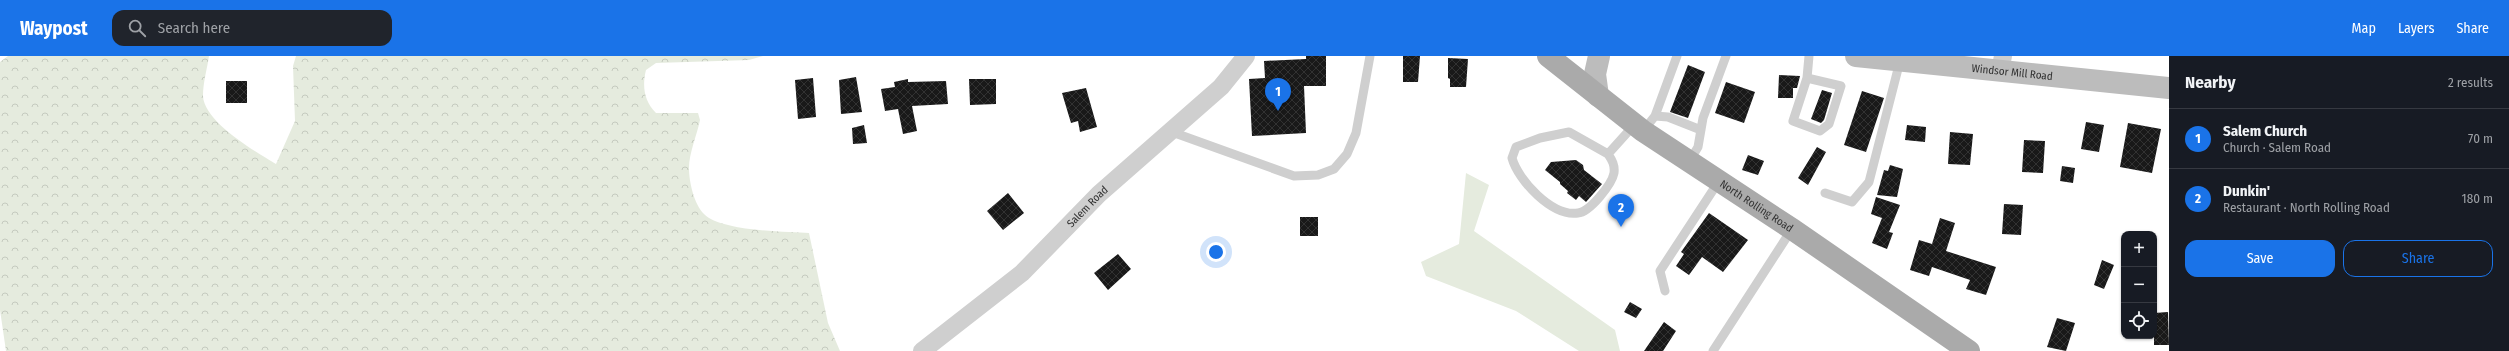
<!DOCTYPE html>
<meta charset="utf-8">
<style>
:root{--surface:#171b24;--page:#20242c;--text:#f1f3f6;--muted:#9ea1a6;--line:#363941;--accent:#1a73e8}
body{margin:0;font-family:"Fira Sans Condensed",sans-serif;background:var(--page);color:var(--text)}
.controls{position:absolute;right:12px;bottom:12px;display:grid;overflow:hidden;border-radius:8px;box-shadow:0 1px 3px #0004}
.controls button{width:36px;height:36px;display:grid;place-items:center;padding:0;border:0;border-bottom:1px solid var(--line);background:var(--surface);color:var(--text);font:20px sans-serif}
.you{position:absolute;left:1216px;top:196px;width:14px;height:14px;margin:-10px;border:3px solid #fff;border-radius:50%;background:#1a73e8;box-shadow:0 0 0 6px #1a73e833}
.badge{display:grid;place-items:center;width:26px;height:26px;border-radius:50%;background:var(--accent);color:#fff;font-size:13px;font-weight:700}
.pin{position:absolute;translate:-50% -33px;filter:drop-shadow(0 1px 2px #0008)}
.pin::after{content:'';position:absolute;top:21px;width:14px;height:12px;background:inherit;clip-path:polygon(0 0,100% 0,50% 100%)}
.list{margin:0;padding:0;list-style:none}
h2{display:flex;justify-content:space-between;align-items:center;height:52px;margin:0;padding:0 16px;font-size:17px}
h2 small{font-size:13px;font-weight:400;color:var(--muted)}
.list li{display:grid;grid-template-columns:26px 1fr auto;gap:12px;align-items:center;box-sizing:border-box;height:60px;padding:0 16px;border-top:1px solid var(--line)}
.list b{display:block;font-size:15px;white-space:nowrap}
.list p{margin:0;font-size:13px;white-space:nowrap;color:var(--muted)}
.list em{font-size:13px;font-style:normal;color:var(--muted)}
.actions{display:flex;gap:8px;padding:12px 16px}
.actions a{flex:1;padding:9px 0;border:1px solid var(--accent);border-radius:12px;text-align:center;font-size:14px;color:var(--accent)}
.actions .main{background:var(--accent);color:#fff}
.icon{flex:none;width:22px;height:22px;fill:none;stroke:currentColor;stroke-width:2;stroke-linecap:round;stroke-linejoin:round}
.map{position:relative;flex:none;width:2169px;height:295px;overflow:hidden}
header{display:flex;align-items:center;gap:24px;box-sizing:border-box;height:56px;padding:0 20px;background:var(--accent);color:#fff}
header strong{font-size:19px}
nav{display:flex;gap:22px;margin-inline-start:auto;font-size:14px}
.search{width:280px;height:36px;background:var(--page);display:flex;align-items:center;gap:10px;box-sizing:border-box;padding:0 14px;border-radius:12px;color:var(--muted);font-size:15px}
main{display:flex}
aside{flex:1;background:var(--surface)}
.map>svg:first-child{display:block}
.grass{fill:#e5ebde}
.forest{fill:url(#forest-crowns)}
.building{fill:url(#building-cross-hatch)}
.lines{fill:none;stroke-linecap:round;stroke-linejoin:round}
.lane{stroke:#cfcfcf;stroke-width:9}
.street{stroke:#cfcfcf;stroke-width:18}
.secondary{stroke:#bcbcbc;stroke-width:22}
.primary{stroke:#aaa;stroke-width:22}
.labels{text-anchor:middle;stroke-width:4;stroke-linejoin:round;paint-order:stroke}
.street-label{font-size:11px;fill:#323232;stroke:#fff}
</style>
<header>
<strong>Waypost</strong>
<div class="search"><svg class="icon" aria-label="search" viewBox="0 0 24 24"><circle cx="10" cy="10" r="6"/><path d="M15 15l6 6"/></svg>Search here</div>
<nav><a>Map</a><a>Layers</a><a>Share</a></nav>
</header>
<main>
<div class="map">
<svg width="2169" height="295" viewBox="0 0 2169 295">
<defs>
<pattern id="forest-crowns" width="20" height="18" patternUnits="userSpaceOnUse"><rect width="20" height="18" fill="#e5ebde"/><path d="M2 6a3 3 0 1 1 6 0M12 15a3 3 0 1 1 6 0" fill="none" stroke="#c5cabf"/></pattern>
<pattern id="building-cross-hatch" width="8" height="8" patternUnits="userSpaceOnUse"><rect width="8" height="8" fill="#191919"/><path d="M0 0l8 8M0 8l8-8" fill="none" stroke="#323232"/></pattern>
</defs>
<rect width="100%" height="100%" fill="#fff"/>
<path class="grass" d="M1466,117L1489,129L1474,175L1615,274L1620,295H1579L1516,255L1426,220L1421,206L1459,188Z"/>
<path class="forest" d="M8,0H209C207,13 203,27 203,40C204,66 256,96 276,108L295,65L293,10L296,0H763L749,4L656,7L646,14C642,30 644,45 656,57H698L700,64C697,79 689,97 689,112C689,126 694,148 704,158C720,175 786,176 809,177L828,267L840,295H6L0,254V6Z"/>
<path class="building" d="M1306,0H1326V30H1304L1306,77L1252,80L1249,23L1265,22L1264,5L1306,3Z
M1403,0H1420L1418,26H1403Z
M1448,2L1468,3L1466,31H1450V23L1448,22Z
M1688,9L1705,16L1688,62L1670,56Z
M1779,19L1800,20L1797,32H1793V42H1778Z
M856,21L862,56L841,58L839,24Z
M813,22L816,61L798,63L795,24Z
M908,23V26L946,25L948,48L912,50L917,75L903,78L898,53L885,55L881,33L895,31L894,26Z
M969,23H996V48L970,49Z
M226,25H247V47H226Z
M1726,26L1755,36L1744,67L1715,57Z
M1086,32L1097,71L1080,76L1078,65L1071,67L1062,37Z
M1822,34L1832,37L1824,64L1821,67L1811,63Z
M1862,35L1884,42L1866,96L1844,89Z
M2086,66L2104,69L2099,96L2081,93Z
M2128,67L2161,73L2152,117L2120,111Z
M864,69L867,87L853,88L852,72Z
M1907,69L1926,71L1925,86L1905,84Z
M1950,76L1973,78L1970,109L1948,108Z
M2024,84L2045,85L2043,117L2022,116Z
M1817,91L1826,96L1808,129L1798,122Z
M1748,99L1764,105L1758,119L1742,114Z
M1576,104L1583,109L1584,114L1602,128L1586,146L1579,140L1576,144L1567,137L1568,135L1560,128V126L1545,114L1551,106Z
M1890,109L1903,113L1897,141L1877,139L1884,114L1888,115Z
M2062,110L2075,112L2073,127L2060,125Z
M1008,137L1024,157L1003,174L987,155Z
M1876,141L1900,149L1889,176L1893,177L1887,193L1872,187L1882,162L1871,158Z
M2004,148L2023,149L2021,179L2002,178Z
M1709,157L1748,184L1723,216L1702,201L1689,219L1676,210L1684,198L1681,196Z
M1300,161H1318V180H1300Z
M1940,162L1955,167L1946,195L1996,211L1986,239L1966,233L1970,224L1932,211L1929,220L1910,214L1919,184L1932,188Z
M1118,198L1131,213L1108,234L1094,217Z
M2102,204L2114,209L2104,233L2094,229Z
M1630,246L1642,253L1636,262L1624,256Z
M2168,256L2169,289H2154V257Z
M2057,262L2075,267L2066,295L2047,291Z
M1664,266L1676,275L1663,295H1644Z"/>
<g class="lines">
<path class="lane" d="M1807,22L1841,30L1829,68L1820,75L1793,65L1807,22L1809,0
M1655,60L1668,61L1701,74
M1643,75L1655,60L1677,0
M1172,76L1294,120L1318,119L1334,113L1347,98L1356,77L1370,0
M1608,98C1612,104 1615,109 1614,117C1612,128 1590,156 1578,157C1552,161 1518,124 1512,102L1516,91L1540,82L1569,76L1608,98L1635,68
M1689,106L1698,91L1703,62L1726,0
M1825,137L1852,146L1869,126L1900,5
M1665,235L1660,215L1719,125
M1713,295L1792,173"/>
<g class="street">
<path d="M2000,15L2003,0"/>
<path id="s1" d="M922,295L1022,217L1099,138L1221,31L1246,0"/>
</g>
<g class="secondary">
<path id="s2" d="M1856,0L2169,32"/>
<path d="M1598,40L1595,18L1599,0"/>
</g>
<path class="primary" id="s3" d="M1548,0L1643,75L1792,173L1969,295"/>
</g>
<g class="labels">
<g class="street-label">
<text dy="4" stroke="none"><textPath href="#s2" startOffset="157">Windsor Mill Road</textPath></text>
<text dy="4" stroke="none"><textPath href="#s3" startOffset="257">North Rolling Road</textPath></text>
<text dy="4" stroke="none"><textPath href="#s1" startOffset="220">Salem Road</textPath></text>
</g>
</g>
</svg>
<div class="controls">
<button>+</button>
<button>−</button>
<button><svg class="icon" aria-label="locate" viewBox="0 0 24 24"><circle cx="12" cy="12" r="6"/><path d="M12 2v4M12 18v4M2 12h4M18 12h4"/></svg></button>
</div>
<div class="you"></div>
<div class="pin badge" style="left:1278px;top:55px">1</div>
<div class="pin badge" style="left:1621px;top:171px">2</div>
</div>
<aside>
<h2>Nearby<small>2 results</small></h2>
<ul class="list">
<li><span class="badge">1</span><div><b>Salem Church</b><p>Church · Salem Road</p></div><em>70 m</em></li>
<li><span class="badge">2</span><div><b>Dunkin'</b><p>Restaurant · North Rolling Road</p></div><em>180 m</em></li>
</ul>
<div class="actions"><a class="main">Save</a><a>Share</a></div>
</aside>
</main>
